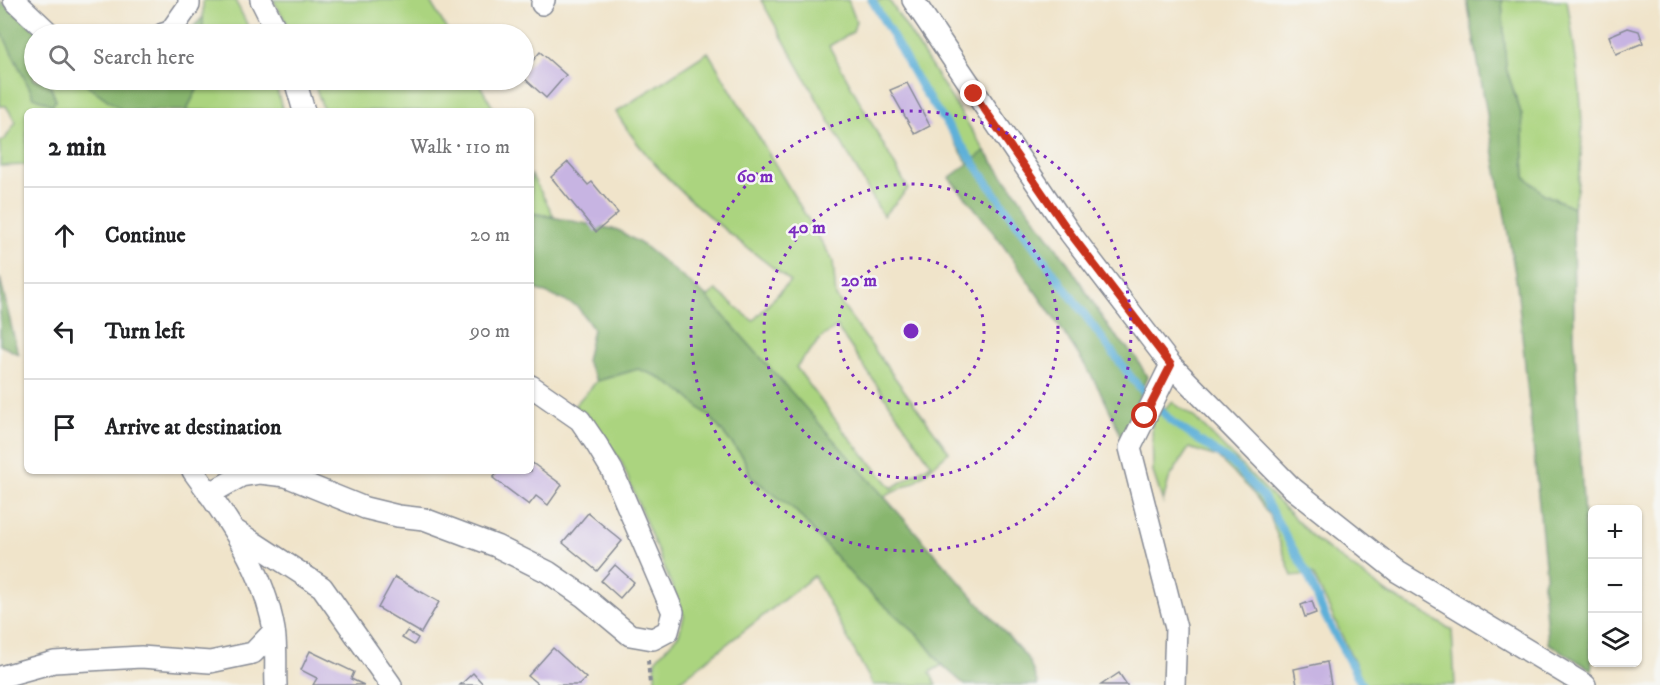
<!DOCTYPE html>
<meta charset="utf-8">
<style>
:root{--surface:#fff;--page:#f2f2f2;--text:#202124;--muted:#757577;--line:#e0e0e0}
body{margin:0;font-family:"IM FELL DW Pica",serif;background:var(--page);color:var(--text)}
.controls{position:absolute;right:18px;bottom:18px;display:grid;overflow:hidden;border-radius:9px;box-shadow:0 2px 4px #0004}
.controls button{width:54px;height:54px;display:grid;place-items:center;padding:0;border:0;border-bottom:2px solid var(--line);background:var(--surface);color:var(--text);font:30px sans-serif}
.stop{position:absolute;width:18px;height:18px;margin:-14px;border:4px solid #c8321e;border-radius:50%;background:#fff}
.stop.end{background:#c8321e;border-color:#fff;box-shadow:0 2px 6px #0008}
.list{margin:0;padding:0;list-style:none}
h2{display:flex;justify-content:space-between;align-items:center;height:78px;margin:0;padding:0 24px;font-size:26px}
h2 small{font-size:20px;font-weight:400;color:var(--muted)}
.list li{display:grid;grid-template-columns:39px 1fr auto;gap:18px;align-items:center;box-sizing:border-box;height:96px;padding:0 24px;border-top:2px solid var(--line)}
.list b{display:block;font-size:22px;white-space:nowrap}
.list em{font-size:20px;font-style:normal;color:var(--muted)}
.icon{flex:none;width:33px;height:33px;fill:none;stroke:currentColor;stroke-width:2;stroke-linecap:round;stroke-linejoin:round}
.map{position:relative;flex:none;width:1660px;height:685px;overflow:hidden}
.search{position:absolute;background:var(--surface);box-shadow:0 2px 4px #0004;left:24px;top:24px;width:510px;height:66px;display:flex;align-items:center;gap:15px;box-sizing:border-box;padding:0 21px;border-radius:33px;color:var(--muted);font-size:22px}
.panel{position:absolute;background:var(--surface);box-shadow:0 2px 4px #0004;left:24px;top:108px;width:510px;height:366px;border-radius:9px}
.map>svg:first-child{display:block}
.green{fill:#abd47f;stroke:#63826e;stroke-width:1.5;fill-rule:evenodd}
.forest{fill:#88b66e;stroke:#527266;stroke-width:1.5}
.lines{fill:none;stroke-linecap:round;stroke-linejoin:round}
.stream{stroke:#5eb0d9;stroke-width:8}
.building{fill:#c7b4e2}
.minor-casing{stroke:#868a94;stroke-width:24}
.path{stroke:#868a94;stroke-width:4;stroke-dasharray:4.5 4.5;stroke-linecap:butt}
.minor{stroke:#fff;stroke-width:21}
.route{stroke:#c8321e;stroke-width:8}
.ring{fill:none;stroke:#7b2cbf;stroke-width:3;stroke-dasharray:3 6}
.centre{fill:#7b2cbf;stroke:#f6f6f2;stroke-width:3}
.ring-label{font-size:18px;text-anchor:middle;font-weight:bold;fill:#7b2cbf;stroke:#f6f6f2;stroke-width:5;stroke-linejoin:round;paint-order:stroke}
</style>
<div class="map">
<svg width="1660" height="685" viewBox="0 0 1660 685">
<rect width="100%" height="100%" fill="#f6f6f2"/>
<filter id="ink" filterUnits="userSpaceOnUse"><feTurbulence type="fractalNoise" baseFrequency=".0167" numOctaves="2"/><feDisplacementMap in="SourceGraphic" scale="12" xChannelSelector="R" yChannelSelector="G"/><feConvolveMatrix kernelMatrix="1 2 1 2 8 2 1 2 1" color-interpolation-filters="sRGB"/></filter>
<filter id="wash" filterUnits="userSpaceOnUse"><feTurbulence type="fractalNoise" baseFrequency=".008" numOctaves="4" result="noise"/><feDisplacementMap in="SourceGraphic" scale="24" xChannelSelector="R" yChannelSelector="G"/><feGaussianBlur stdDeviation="1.35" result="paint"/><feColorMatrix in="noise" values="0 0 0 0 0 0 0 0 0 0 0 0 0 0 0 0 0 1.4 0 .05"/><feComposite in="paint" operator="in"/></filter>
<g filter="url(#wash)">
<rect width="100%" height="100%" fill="#f0e4ca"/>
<path class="green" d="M203,0H235L252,34H203Z
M273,0H429L450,34H293Z
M761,0H848L856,21L853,32L829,46L908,189L883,216Z
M868,0H889L985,151L969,165Z
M1502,0H1567C1578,68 1591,139 1573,207L1544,194L1525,177L1522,116L1506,68Z
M0,29L34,97L56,100L48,80H80L123,111H27V165L0,166V142L5,139L16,122L6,106H0Z
M708,52L833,261L836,297L949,452L916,481L883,497L707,297L716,290L753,321L790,281C727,232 658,182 616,112ZM837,327L931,464L892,488L843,430L796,367L822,337Z
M202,80H274L283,111H186Z
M313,80H477L495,111H324Z
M531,174L554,216L531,213Z
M638,369L657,376L682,392L711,418L743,457L751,477L795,510L858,582L920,637L942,665L930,672L936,685H873L814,576L681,680L674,685H655V660L679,634L684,616L621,461L585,413L574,406L597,381Z
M1172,402L1195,418L1316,540L1386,592L1452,630L1455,685H1365L1313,574L1292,576L1270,516L1251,490L1217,457L1189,448L1169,479L1163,502L1153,472L1152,420Z"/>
<path class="forest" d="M1467,0H1502L1506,68L1522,116L1525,177L1544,194L1573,207L1574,334L1592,670L1548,643L1543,583L1546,574L1517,285Z
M0,1L41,34H34V80H48L56,101L52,105L34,97L0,29Z
M203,17V34H186Z
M80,80H202L186,111H123Z
M985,151L1068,263L1110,330L1136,357L1147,377L1133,412L1132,437L1125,449C1107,391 1069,340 1035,291C1008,252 981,213 949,178Z
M531,213L618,230L643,245L707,297L1029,660L1038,685H965L942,665L920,637L858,582L795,510L751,477L743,457L711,418L682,392L657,376L638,369L597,381L586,361L593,329L577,306L531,287Z
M0,278L16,346L19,354L0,345Z"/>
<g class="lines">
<path class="stream" d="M872,0L923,90L1007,210L1133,380L1172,422L1232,463L1263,496L1307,573L1325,616L1362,685"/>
</g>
<g id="blocks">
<path class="building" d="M1628,28L1639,31L1643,43L1616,54L1609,36Z
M540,52L566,75L546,98L524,78V71Z
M907,83L930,126L915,134L890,90Z
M568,162L588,185L592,182L618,213L596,232L551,177Z
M531,462L562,485L548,505L536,496L529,505L493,478L499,471H531Z
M588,513L622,541L597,571L563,543Z
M615,565L634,582L620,598L601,581Z
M395,577L439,602L421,633L378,608Z
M1312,601L1316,613L1305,617L1301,605Z
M407,631L418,638L414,645L402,638Z
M553,648L586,678L579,685H539L528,676Z
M310,651L354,672L351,679L364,685H313L317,678L301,670Z
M1327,662L1331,685H1297L1294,669Z
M473,673L484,685H460Z
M1119,673L1127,685H1101Z"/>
</g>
</g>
<g filter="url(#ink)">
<use href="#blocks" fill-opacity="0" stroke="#868a94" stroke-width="1.5"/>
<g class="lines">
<g class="minor-casing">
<path id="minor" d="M14,0L50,34
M261,0L278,34
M913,0L1070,233L1171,365L1291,487L1398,572L1585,685
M542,4L544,0
M163,34L170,32L189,5V0
M295,80L304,111
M1171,365L1130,448L1176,628L1174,685
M193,471C228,519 264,570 274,630C277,648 275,667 276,685
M209,494L241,476L260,473L286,476L365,508L398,516L424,519L496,546L548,572L583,596L630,635L653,639L668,631L673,612L612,470L597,445L580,420L531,386
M236,531L322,587L391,685
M0,677L54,662L141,657L210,662L253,653L274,631"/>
</g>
<path class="path" d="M648,660L650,685"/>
<use href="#minor" class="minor"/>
</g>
</g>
<g class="lines" filter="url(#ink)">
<path class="route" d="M974,94L1070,233L1171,365L1145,416"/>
</g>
<g class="ring">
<circle cx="911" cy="331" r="73"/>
<circle cx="911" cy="331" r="147"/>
<circle cx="911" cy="331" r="220"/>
</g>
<circle cx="911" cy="331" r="9" class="centre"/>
<g class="ring-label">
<text x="755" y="182">60 m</text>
<text x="807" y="233">40 m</text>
<text x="859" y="286">20 m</text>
</g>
</svg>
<div class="controls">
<button>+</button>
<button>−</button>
<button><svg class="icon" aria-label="layers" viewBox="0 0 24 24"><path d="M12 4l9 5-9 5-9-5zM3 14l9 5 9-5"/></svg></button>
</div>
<div class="stop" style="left:1145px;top:416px"></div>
<div class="stop end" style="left:974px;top:94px"></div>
<div class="search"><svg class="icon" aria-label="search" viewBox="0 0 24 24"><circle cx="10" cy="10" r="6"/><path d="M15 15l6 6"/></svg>Search here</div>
<section class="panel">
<h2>2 min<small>Walk · 110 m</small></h2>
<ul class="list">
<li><svg class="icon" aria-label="ahead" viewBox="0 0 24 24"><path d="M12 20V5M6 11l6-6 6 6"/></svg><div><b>Continue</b></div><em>20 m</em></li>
<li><svg class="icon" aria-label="left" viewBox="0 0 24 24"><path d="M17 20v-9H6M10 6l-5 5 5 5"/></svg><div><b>Turn left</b></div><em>90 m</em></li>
<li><svg class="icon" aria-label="arrive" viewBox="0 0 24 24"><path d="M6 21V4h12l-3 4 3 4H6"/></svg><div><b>Arrive at destination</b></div></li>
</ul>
</section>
</div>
